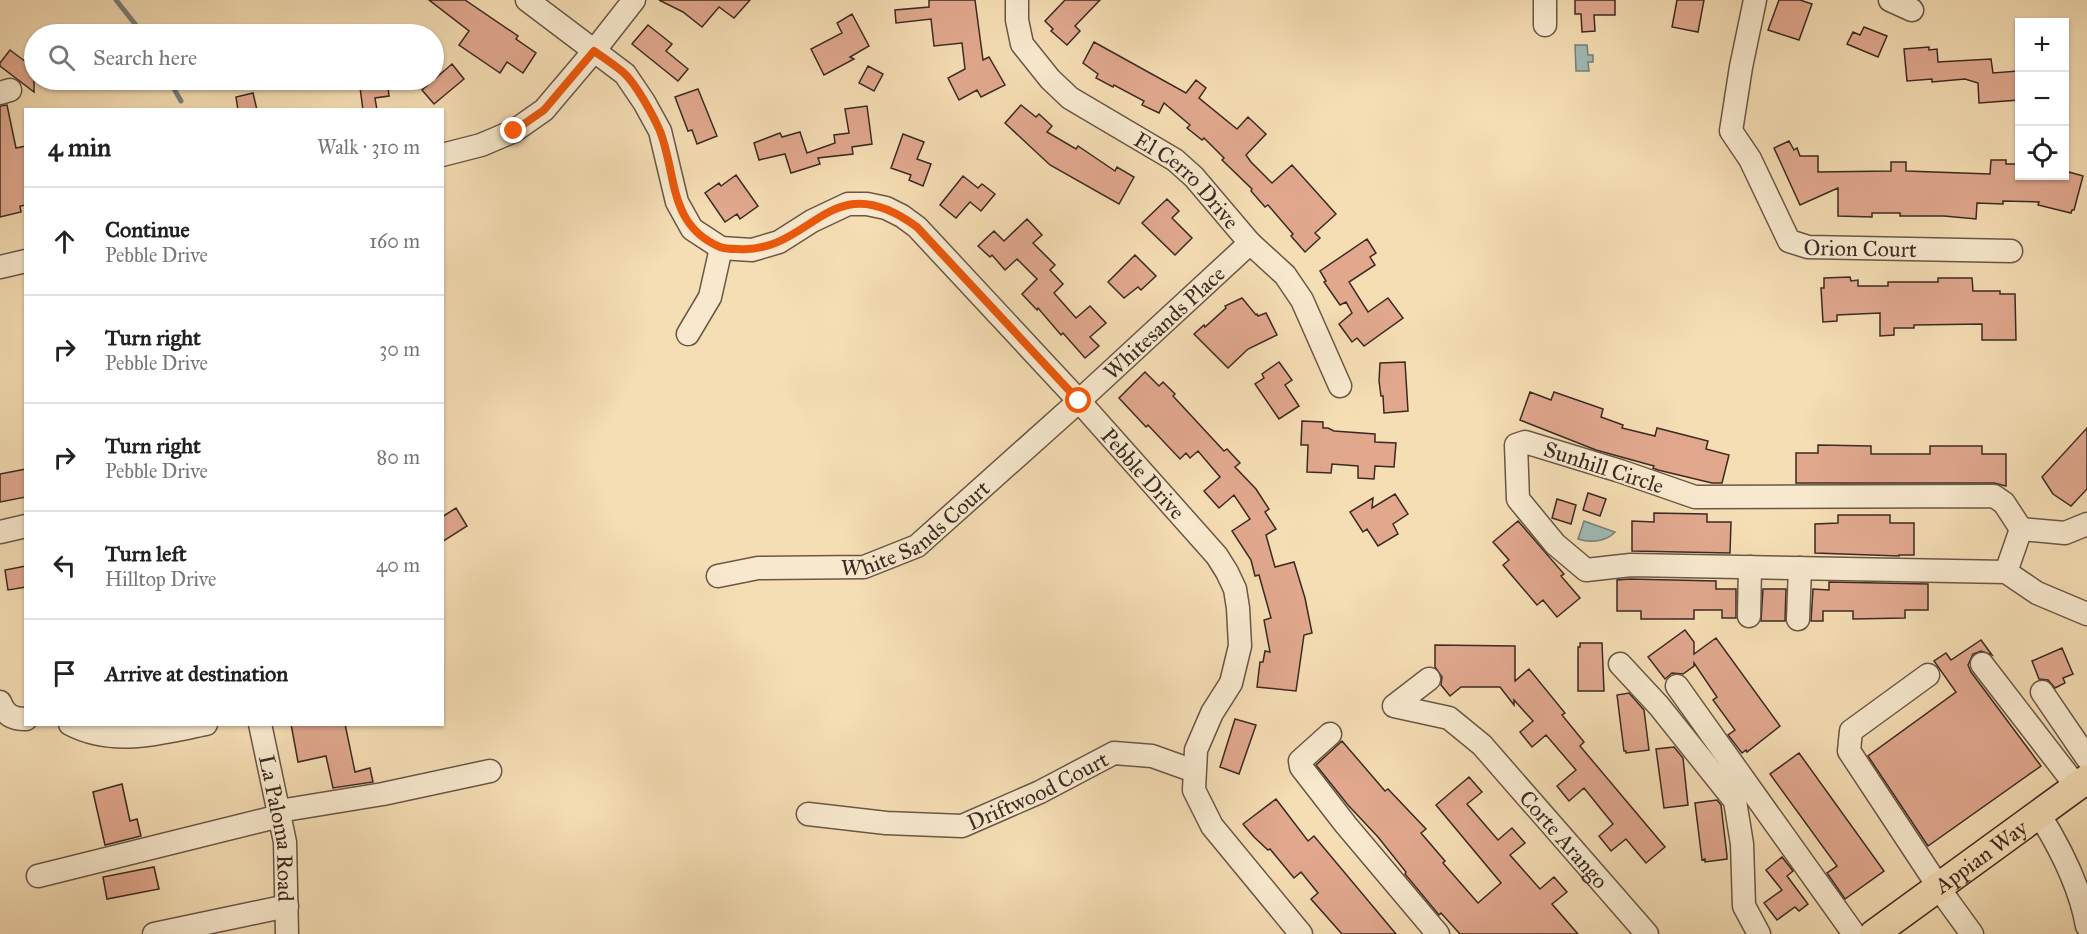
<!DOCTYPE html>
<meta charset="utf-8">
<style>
:root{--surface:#fff;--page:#f6f6f6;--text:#222;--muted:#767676;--line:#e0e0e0}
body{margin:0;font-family:"IM FELL Great Primer",serif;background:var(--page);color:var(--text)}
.controls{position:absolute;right:18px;top:18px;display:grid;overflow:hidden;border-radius:0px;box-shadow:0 2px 4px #0004}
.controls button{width:54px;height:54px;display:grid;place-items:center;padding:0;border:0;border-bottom:2px solid var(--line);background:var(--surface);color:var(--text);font:30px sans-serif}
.stop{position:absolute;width:18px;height:18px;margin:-14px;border:4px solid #ea580c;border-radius:50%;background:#fff}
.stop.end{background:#ea580c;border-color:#fff;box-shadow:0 2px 6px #0008}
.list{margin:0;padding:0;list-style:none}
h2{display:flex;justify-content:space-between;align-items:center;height:78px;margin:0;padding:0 24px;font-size:26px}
h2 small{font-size:20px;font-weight:400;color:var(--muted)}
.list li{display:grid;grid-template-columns:39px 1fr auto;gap:18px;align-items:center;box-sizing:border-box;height:108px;padding:0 24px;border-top:2px solid var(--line)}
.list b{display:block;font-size:22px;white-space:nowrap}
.list p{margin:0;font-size:20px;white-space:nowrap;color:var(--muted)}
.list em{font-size:20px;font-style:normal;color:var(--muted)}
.icon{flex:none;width:33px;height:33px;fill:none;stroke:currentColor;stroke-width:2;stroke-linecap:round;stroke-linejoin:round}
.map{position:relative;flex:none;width:2087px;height:934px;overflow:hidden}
.search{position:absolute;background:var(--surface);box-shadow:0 2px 4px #0004;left:24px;top:24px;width:420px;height:66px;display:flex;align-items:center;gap:15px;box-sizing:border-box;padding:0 21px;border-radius:33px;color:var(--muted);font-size:22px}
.panel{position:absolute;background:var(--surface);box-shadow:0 2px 4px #0004;left:24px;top:108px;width:420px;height:618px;border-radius:0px}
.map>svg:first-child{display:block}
.water{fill:#9fbab6;stroke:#77807b;stroke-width:1.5}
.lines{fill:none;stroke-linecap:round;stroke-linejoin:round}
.stream{stroke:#77807b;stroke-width:5}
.building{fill:#e1a88e;stroke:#3b2a23;stroke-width:1.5}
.minor-casing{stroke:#6a5747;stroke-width:25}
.major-casing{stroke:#3b2a23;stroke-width:31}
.minor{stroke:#f8e9ce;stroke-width:22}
.major{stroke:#f5ddb4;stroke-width:28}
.route{stroke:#ea580c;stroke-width:8}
.labels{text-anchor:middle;stroke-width:4.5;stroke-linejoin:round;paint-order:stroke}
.street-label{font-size:22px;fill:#3b2a23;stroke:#f8e9ce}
</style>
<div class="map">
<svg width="2087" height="934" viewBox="0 0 2087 934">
<rect width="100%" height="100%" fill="#f5ddb4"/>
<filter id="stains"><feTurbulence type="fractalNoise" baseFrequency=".00333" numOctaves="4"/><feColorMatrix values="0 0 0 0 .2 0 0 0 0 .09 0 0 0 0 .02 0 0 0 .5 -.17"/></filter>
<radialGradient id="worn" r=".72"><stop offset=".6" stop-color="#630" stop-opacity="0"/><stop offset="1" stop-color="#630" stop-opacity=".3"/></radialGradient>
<path class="water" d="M1575,45H1587L1588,55H1593V62H1588L1589,71H1576Z
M1584,521L1615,532C1606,542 1590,543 1578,539Z"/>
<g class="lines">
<path class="stream" d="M116,0L143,34
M169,80L181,101"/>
</g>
<path class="building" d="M429,0H465L518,36L516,39L536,53L523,73L507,62L500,73L459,45L469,31Z
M659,0H750L734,18L719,7L702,27L683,12Z
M929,0H975L983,60L989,57L1005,85L981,97L977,90L959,100L948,78L965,69L962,43L934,46L931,19L896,23L895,10L929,7Z
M1065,0H1100L1075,26L1080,31L1067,45L1051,31L1053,29L1045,21Z
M1575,0H1615V15H1594L1595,31L1582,32L1581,14H1575Z
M1677,0H1704L1698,32L1672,27Z
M1779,0H1800L1812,4L1799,40L1768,30Z
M852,14L869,46L850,57L854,59L824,75L811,49L842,33L837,23Z
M648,25L672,44L666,51L688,69L678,81L632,44Z
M1864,27L1887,36L1878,57L1847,44L1853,32L1860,35Z
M1094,42L1186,93L1196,80L1206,88L1199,98L1237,129L1248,117L1266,134L1246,155L1251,162L1272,183L1292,165L1336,214L1315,233L1320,238L1305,252L1291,236L1293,234L1268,205L1265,207L1251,191L1252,189L1222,160L1224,158L1204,138L1202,140L1187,128L1190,125L1164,103L1159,113L1142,105L1144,101L1114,85L1113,87L1096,78L1098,74L1083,63Z
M1929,47V50L1937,49L1938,62L1991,59L1993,73L2018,71L2019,100L1979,103L1978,83L1965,79L1932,82V79L1907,81L1904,49Z
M10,50L34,68V92L0,66V63Z
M452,64L464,79L434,104L422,90Z
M868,66L883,74L874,91L859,83Z
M359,80H387L389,96L375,98L377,110H363Z
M698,89L717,136L697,144L692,130L688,131L675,97Z
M253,93L257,110H238L236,97Z
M7,105L16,148L26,146V205L20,206L21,212L0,217V106Z
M1021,105L1036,117L1039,114L1052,126L1047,132L1076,149L1078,146L1115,171L1117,167L1134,177L1119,204L1050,165L1005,123Z
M867,106L872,144L852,147L853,154L818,158L820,164L791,173L785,154L759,160L754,143L780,133L782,137L800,132L807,153L835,143L834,135L849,133L845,109Z
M903,134L924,142L917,159L931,164L923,186L909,180L911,175L891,168Z
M1789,141L1794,150L1797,148L1800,156H1818V172L1891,171V162H1906V171L1990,174L1991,160H2006V164H2019V176H2068L2069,172L2083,176L2074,210H2072L2071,213L2038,205L2039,202L2003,201V204L1977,203L1976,219L1944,216H1900V213H1872V217L1838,216V188L1800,205L1774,148Z
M736,175L758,206L740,219L737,214L725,222L705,193L719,183L721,186Z
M963,176L978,188L982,184L995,194L981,211L970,202L956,218L940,205Z
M1167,199L1179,211L1172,218L1192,238L1175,255L1142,223Z
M1027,219L1042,235L1033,243L1055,265L1050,270L1063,284L1054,293L1076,318L1090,306L1106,323L1090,337L1099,346L1085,358L1063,333L1061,335L1038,308L1037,310L1022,294L1037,279L1017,259L1005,270L992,255L990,257L978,246L994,231L1004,241Z
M1367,239L1376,253L1370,257L1375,265L1349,282L1368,312L1388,298L1403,318L1364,346L1357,338L1352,342L1339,324L1352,313L1346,302L1340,305L1324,282L1326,281L1320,271Z
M1135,255L1156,276L1141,290L1138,287L1124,298L1108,282Z
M1850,277L1851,281L1858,280V286H1888V282H1938V278H1972L1973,291H2000V294H2015L2016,340H1982V324L1914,325V328H1894V335L1880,336V313L1837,315V321L1823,322L1821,288H1824V278Z
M1242,298L1256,315L1257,314L1258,316L1266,313L1277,335L1248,349L1228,368L1194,334L1204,325L1205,327L1226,308L1225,306Z
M1279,362L1292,380L1285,385L1299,406L1279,419L1255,384L1264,378L1262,374Z
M1405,362L1408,411L1384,413L1383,396H1381L1379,381L1380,363Z
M1145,372L1159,386L1163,382L1175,394L1173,396L1224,451L1227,449L1240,463L1235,467L1256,489L1269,509L1265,512L1276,529L1266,535L1275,567L1294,562L1305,598L1312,633L1304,635L1296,691L1257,687L1260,662H1263L1265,651L1270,652L1264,620L1271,618L1259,575L1255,576L1251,560L1232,531L1250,519L1234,495L1219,508L1204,491L1220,477L1198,451L1190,458L1186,453L1180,459L1148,425L1146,427L1119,398Z
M1530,392L1551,400L1554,392L1603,409L1601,417L1623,425L1622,428L1655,436L1657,428L1708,441L1706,449L1729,455L1722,483H1712L1658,470L1653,468L1654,466L1596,450L1520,420Z
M1302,421L1323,422V428H1328L1334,431L1375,434V442L1396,443L1394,467L1375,466L1374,479L1358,478V466L1332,464L1331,473L1307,472L1308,445H1301Z
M2087,428V489L2071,506L2053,494L2042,477Z
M1818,445L1871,446V454H1930V446H1982V454H2006V486L1994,483H1796V453H1818Z
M26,469V497L0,502V474Z
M1588,493L1606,499L1600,516L1583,510Z
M1395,494L1408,514L1393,524L1398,534L1378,546L1367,529L1363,532L1350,512L1373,498L1372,508Z
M1557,499L1576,505L1571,524L1552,518Z
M456,508L467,526L442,542V517Z
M1654,513L1707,514V522H1731L1730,553L1632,551V521L1654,522Z
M1838,515H1890V523H1914V555H1899V556L1815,553V524L1838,523Z
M1518,521L1564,574L1561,576L1580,598L1557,617L1543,600L1537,605L1503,565L1509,560L1493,542Z
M26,566V587L8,590L5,570Z
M1630,579L1716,581V589H1736V618H1722V610H1694V619H1641V611H1617V580Z
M1829,582L1928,584V610H1905V618L1853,619V611H1823V621H1811L1813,589L1829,590Z
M1763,589H1786L1785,621H1761Z
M1685,630L1694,642V654L1716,638L1780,726L1747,752L1746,750L1742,753L1728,735L1735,730L1713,700L1717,697L1694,663V666L1683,674L1672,673L1665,679L1648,657Z
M1981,640L1992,655L1981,651L1973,654L1968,665L1971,672L2041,766L1928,846L1868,756L1956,692L1934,661L1946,653L1951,660Z
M1580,643H1602L1604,691H1578V647H1580Z
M1435,645L1515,646V681L1529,669L1565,713L1562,715L1584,742L1580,746L1665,847L1646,863L1626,839L1611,851L1599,836L1613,824L1584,788L1569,801L1557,786L1576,770L1546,735L1532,747L1520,732L1533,721L1514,700V705L1500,687H1461L1450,696L1441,685L1442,677L1435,667Z
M2062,648L2073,674L2063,678L2065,683L2055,688L2048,680L2039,679L2032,661Z
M1629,693L1644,710L1649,750L1626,753V751H1624L1617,695Z
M1235,719L1256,725L1239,774L1220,767Z
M291,724H345L355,772L370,768L373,782L333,788L326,756L298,762Z
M1342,741L1385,791L1388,789L1426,829L1421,833L1445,861L1443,863L1478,903L1501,883L1436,805L1469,777L1482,792L1467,804L1498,840L1512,828L1525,843L1510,855L1540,889L1554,877L1567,892L1552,904L1578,934H1460L1441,913L1439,915L1405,874L1406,872L1378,837L1348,805L1316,765Z
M1674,747L1683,758L1688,805L1664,808L1656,749Z
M1799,753L1884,871L1845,899L1827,873L1837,866L1770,774Z
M122,784L130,821L137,819L141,836L105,845L93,792Z
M1276,799L1308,841L1314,836L1396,934H1342L1311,899L1318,893L1301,872L1294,878L1270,849L1268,850L1254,837L1243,824Z
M1717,800L1721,805L1727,856V859L1705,862V859L1702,860L1695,803Z
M1782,857L1793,871L1787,876L1808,904L1799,911L1795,907L1777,920L1764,903L1782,890L1766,870Z
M154,867L159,889L107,899L103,877Z"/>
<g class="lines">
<g class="minor-casing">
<g id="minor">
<path id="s1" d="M527,0L625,74L644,102L660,131L677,202L692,229L721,248L752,250L779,242L812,221L848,204H867L886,208L902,216L917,227L1079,401L1217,556L1227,572L1235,589L1238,608L1240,646L1231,683L1212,713L1196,750L1194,790L1212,826L1301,934"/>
<path id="s2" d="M1017,0V20L1022,44L1050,79L1070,98L1175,160L1194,177L1250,243L1285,275L1302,300L1340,386"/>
<path d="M1545,0V25"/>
<path id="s3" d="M1755,0L1741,67L1731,131L1750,159L1789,241L1808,247L2011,251"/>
<path d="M1890,0L1912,10"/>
<path d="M0,93L10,90"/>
<path d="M442,155L481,145L514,131L544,110L594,51L634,0"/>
<path d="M0,267L26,261"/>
<path d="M688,334L710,297L721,248"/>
<path d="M2021,529L2004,503L1994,496L1695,497L1620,471L1525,442L1516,445L1518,499L1555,544L1586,570L1631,565L2006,572L2037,593L2087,614"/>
<path d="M2021,529L2065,533L2087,524"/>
<path d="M0,532L26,526"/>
<path d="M2006,572L2021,529"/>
<path id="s4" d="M718,576L758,568L864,567L917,546L1079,401L1250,243"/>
<path d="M1749,616L1750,567"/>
<path d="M1798,619L1800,568"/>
<path d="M1620,664L1659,706L1735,801L1742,844L1744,906L1759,934"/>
<path d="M1982,664L2077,787"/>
<path d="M1928,675L1851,731L1849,751L1948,901L1972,934"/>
<path id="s5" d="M1429,679L1394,706L1449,718L1482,745L1647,934"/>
<path d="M1677,686L1854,934"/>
<path d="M2042,692L2087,758"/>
<path d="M0,702C5,715 12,719 26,719"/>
<path d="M70,724C114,747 160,733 206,724"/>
<path id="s6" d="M260,724L285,842L287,934"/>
<path d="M1330,734L1300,761L1301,767L1346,825L1438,934"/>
<path d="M279,811L383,794L490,771"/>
<path id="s7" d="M808,814L886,823L962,826L1040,792L1114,753L1152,756L1194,771"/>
<path d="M2039,814C2061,849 2080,886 2087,926"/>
<path d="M38,876L280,816"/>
<path d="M154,934L287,906"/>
</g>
</g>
<g class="major-casing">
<g id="major">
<path id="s8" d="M1874,934L2087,779"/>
</g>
</g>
<use href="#minor" class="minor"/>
<use href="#major" class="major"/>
</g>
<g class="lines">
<path class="route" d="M514,131L544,110L594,51C604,58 615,65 624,73C636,84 653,115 660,131C677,175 668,225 720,247C725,249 732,249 738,249C813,254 829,162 917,227L1079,401"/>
</g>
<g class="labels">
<g class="street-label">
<text dy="8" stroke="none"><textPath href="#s2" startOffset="261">El Cerro Drive</textPath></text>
<text dy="8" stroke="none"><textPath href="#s3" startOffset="330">Orion Court</textPath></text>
<text dy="8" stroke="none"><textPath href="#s4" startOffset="537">Whitesands Place</textPath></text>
<text transform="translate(1604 467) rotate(18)" y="8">Sunhill Circle</text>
<text dy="8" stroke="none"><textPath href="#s1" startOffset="876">Pebble Drive</textPath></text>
<text dy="8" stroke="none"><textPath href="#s4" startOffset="210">White Sands Court</textPath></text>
<text dy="8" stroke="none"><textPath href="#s7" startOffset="238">Driftwood Court</textPath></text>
<text dy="8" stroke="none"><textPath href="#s6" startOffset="106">La Paloma Road</textPath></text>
<text dy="8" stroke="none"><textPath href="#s5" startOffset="268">Corte Arango</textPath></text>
<text dy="8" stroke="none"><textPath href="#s8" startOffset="132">Appian Way</textPath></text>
</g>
</g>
<rect width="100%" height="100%" filter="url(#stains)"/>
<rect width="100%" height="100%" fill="url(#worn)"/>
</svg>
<div class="controls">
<button>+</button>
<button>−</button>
<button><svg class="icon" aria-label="locate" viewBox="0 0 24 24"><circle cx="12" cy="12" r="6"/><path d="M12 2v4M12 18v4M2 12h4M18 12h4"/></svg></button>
</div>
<div class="stop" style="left:1079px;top:401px"></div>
<div class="stop end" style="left:514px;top:131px"></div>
<div class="search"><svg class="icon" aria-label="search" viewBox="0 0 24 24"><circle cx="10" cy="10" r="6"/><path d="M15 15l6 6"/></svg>Search here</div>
<section class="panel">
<h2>4 min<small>Walk · 310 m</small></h2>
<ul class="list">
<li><svg class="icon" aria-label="ahead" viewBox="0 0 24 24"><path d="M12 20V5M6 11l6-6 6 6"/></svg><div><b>Continue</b><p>Pebble Drive</p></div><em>160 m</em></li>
<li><svg class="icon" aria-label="right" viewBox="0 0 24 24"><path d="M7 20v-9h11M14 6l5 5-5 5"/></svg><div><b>Turn right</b><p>Pebble Drive</p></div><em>30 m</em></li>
<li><svg class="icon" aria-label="right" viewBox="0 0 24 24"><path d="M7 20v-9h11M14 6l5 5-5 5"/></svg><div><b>Turn right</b><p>Pebble Drive</p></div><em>80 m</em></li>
<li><svg class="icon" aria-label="left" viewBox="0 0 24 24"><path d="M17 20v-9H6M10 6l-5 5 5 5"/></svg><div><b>Turn left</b><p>Hilltop Drive</p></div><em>40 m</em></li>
<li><svg class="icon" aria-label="arrive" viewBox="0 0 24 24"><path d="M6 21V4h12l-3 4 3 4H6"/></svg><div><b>Arrive at destination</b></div></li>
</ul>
</section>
</div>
